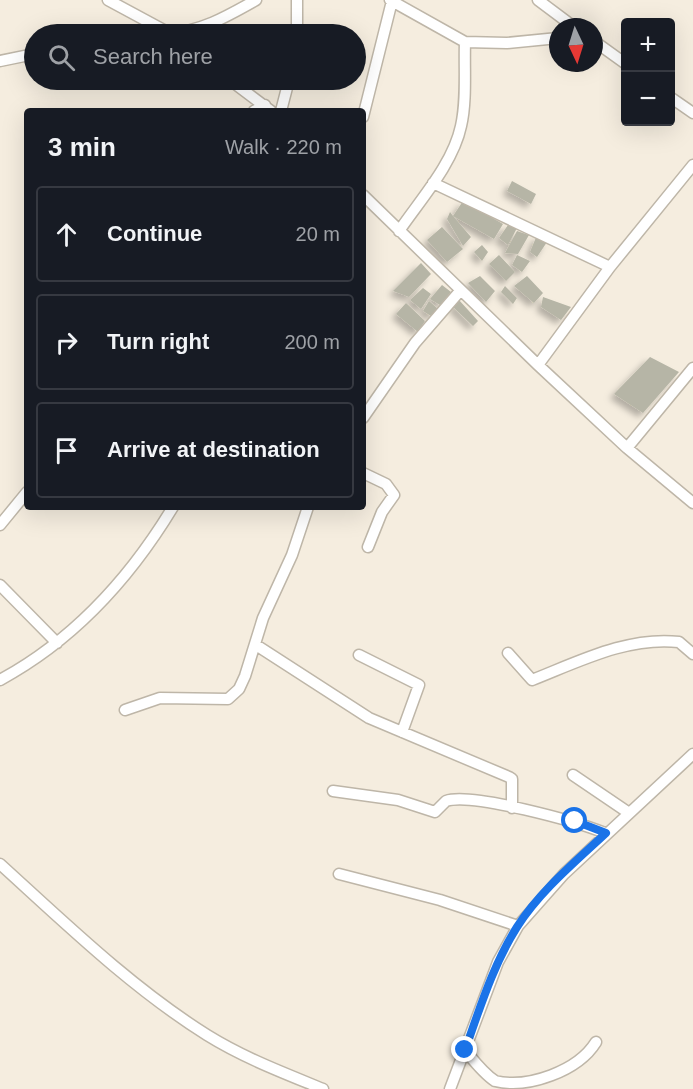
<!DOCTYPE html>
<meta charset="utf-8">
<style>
:root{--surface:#171b24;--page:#242831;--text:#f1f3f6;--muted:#9ea1a6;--line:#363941}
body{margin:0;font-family:Arial,sans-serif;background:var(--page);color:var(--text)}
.controls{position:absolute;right:18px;top:18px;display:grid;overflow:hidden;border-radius:6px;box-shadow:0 6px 24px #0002}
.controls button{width:54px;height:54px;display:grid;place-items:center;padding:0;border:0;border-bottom:2px solid var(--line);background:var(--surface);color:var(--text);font:30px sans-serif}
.compass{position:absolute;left:549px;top:18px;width:54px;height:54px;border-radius:50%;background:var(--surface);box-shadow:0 6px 24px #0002;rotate:176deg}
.stop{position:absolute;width:18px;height:18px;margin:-14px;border:4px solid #1a73e8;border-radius:50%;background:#fff}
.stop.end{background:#1a73e8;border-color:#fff;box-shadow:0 2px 6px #0008}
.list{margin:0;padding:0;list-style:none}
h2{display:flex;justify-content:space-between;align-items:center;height:78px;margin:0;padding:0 24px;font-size:26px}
h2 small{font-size:20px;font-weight:400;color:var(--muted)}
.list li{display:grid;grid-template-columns:39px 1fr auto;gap:18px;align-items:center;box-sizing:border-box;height:96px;margin:0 12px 12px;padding:0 12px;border:2px solid var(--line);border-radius:6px}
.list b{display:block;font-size:22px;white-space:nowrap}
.list em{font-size:20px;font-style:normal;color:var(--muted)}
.icon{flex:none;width:33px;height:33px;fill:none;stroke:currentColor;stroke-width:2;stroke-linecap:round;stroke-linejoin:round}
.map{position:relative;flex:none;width:693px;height:1089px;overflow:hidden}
.search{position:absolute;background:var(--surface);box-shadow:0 6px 24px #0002;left:24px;top:24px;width:342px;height:66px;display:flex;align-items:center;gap:15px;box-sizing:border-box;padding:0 21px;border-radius:33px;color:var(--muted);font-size:22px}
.panel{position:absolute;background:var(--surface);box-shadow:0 6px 24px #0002;left:24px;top:108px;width:342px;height:402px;border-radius:6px}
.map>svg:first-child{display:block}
.building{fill:#b6b5a6;filter:url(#shadow)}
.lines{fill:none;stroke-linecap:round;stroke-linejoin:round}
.minor-casing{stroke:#beb6a8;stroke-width:13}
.minor{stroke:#fff;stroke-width:10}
.route{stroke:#1a73e8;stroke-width:8}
</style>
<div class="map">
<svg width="693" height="1089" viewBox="0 0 693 1089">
<defs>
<filter id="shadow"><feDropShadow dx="-4.5" dy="4.5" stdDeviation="3" flood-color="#0004"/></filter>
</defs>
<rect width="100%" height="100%" fill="#f5eddf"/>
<path class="building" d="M512,181L536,194L531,204L507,191Z
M463,201L503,224L494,239L453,216L471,237L463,246L447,219L450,212L453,216Z
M508,225L517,228L508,245L499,238Z
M442,227L463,249L447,262L427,240Z
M517,231L529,235L518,254L505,253Z
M537,235L547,242L537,257L530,252Z
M482,245L488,252L482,261L474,252Z
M499,255L515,272L506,281L489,264Z
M517,255L530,261L522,272L512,265Z
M421,263L431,274L409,297L393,291Z
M480,276L495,291L486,302L468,283Z
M527,276L543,293L534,303L514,286Z
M442,285L451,292L440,305L430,299Z
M505,286L517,298L513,304L501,292Z
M423,288L431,294L421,309L410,300Z
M543,297L571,307L561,320L541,307Z
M459,300L478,321L473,326L452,306Z
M429,301L438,309L431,316L423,311Z
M406,303L425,321L418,332L396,314Z
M650,357L679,372L643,413L614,394Z"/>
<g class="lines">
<g class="minor-casing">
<path id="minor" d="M108,0L171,34
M297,0V34
M390,0L465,42L507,43L558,38
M538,0L574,27
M167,34C202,31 226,17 256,0
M594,41L626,64
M0,61L34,54
M230,80L271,111
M670,97L693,113
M254,111L265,105
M281,111L289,80
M363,117L392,1
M433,183L610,267
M363,195L538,365L627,448L693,503
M399,231C420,200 453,164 461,126C467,100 464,69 465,42
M538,365L610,267L693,165
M363,418L415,343L460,291
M627,448L693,368
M363,473L386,484L394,495L382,512L368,547
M0,525L27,492
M0,585L57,643
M256,645L369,718L509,777L512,779V808
M508,653L532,680C578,662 628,636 679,642L693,654
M359,655L419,685L402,732
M0,680C74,640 130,578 173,507
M125,710L160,698L228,699L239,689L245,676L263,618L292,555L308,507
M573,775L629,813
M333,791L398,800L435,812L446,801C471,792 578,822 605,833
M0,864C66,924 132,988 207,1035C244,1058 284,1073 323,1089
M339,874L440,900L518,926
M465,1050C474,1061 483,1073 495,1081C528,1089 578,1071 596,1042
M450,1089L498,962L518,926L564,874L693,754"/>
</g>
<use href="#minor" class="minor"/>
</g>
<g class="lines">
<path class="route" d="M465,1050C480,1008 493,965 517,927C540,891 575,862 606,833L575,821"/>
</g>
</svg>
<div class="controls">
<button>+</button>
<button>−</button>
</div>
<svg class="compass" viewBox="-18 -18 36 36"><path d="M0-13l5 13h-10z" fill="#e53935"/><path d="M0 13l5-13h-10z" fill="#9ea1a6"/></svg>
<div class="stop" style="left:575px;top:821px"></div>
<div class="stop end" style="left:465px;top:1050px"></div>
<div class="search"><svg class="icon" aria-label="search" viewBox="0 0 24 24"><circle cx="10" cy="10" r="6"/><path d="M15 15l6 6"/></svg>Search here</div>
<section class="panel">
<h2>3 min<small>Walk · 220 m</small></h2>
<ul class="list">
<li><svg class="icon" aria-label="ahead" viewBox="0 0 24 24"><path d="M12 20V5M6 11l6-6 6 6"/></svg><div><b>Continue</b></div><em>20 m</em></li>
<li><svg class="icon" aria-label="right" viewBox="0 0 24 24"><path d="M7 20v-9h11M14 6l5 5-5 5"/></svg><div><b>Turn right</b></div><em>200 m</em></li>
<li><svg class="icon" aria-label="arrive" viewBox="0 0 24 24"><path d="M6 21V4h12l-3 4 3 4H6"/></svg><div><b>Arrive at destination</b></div></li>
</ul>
</section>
</div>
